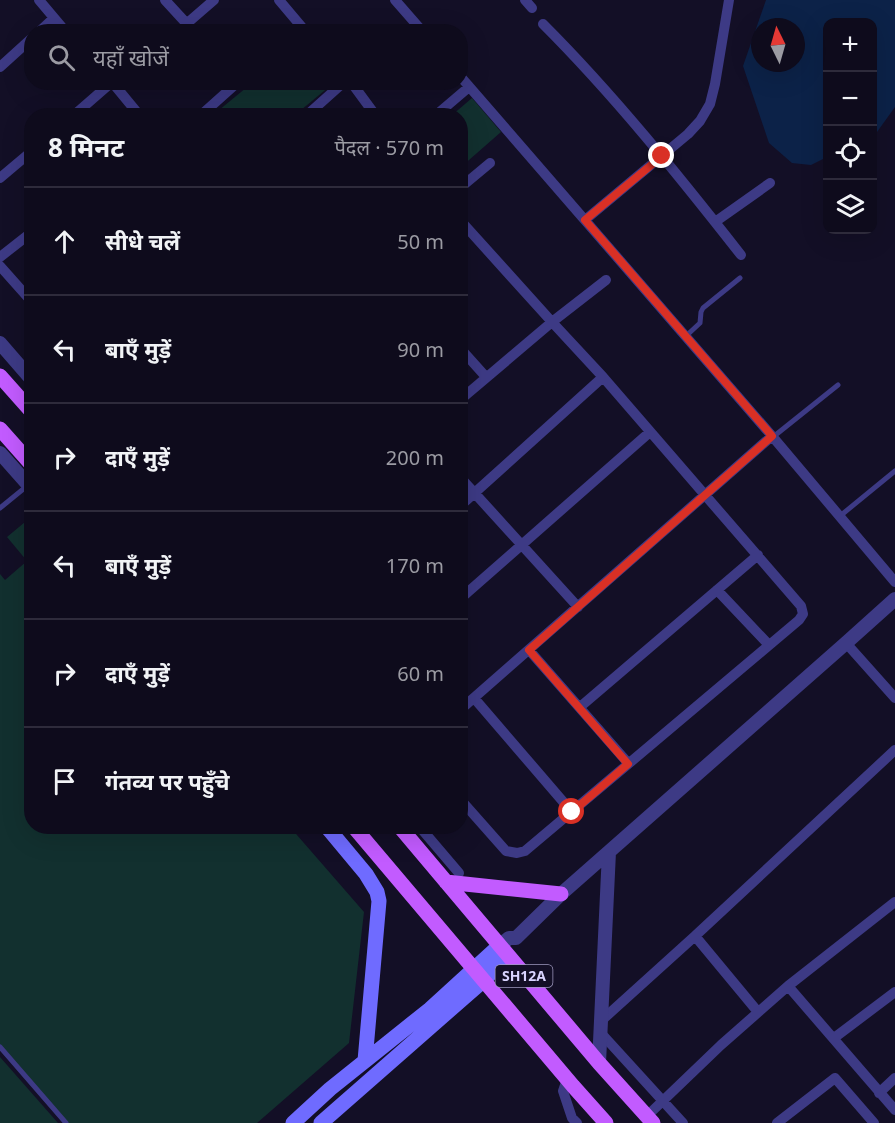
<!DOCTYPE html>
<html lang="hi">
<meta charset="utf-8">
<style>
:root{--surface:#0e0b1c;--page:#1c1929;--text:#f1f3f6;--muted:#9b9ba3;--line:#2e2b3b}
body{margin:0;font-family:"Noto Sans","Noto Sans Devanagari",sans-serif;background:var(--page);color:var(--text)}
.controls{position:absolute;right:18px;top:18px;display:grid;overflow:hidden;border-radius:12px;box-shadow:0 6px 24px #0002}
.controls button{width:54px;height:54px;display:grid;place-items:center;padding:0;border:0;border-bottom:2px solid var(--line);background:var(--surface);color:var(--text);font:30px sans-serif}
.compass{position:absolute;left:751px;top:18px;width:54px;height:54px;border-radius:50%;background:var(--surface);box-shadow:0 6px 24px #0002;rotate:355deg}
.stop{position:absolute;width:18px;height:18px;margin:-14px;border:4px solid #d93025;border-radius:50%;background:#fff}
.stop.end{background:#d93025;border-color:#fff;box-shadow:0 2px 6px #0008}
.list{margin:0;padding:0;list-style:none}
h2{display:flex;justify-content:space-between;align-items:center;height:78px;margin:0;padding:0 24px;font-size:26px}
h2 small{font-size:20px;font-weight:400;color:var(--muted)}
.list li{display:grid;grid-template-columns:39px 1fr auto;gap:18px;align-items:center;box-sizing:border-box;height:108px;padding:0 24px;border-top:2px solid var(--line)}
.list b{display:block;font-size:22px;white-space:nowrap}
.list em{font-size:20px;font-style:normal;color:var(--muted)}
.icon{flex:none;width:33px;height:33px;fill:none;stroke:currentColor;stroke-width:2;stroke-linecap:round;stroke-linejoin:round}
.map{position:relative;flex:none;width:895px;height:1123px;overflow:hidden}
.search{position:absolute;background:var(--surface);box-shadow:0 6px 24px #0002;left:24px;top:24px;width:444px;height:66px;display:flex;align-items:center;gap:15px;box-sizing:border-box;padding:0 21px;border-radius:24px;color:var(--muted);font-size:22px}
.panel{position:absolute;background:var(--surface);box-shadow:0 6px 24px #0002;left:24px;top:108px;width:444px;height:726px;border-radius:24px}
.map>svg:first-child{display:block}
.green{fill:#12302f}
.water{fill:#0c2248;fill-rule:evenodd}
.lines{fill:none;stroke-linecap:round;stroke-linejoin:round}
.service{stroke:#3d3a85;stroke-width:5}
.minor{stroke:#3d3a85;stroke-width:10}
.tertiary{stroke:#3d3a85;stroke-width:14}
.secondary{stroke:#6f6bff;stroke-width:15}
.primary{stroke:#c25bff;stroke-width:15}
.route{stroke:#d93025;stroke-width:8}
.labels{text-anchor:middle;stroke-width:5;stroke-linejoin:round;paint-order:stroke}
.shield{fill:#130f26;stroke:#9e99be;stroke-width:1.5}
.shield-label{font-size:14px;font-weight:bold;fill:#d9d4ff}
</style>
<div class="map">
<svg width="895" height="1123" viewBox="0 0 895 1123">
<rect width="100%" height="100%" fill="#130f26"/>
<path class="green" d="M328,83L330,86L295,115H213L252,83Z
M472,98L501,132L461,167L460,116H451Z
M25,522L32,529V826L290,827L364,912L349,1043L257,1123H63L0,1050V574L5,580L27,561L7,537Z
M0,1057L58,1123H0Z"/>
<path class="water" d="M766,0H895V107L877,132L873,135L872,22H828L827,157L811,165L792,163L769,143L743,66ZM760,27H796V63H760Z"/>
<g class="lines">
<path class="service" d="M686,336L700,323L701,312L703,308L740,278
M773,437L838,385
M0,508L27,486
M840,516L895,471
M0,1047L66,1123"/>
<path class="minor" d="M39,0L66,32
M165,0L187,24
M279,0L306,32
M395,0L423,32
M525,0L532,8
M543,24C614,95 679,176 741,255
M39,32L54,18
M177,32L214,0
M0,67L32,38
M460,76L772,436L895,582
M112,82L140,116
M351,82L376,116
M73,116L112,82
M200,116L238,82
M306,116L344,82
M435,116L469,87
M0,178L32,151
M460,188L490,163
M460,220L552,322L603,377L801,606L803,614L799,620L525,851L517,853L506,851L460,799
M585,220L688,134L700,121L710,104L715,84L729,0
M715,222L770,183
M0,257L32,232
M0,266L32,302
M460,348L486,377
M460,400L552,322L606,280
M460,477L578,607
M460,506L603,377
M717,590L769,645
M460,599L650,432
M846,643L895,698
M529,650L628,763
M474,698L572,812
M580,707L758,555
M460,710L772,436
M419,826L459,873
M695,936L895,750
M788,986L895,1110
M601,1021L695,936L758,1012
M600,1032L683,1123
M834,1038L895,992
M567,1079L563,1091L572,1118L577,1123
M879,1093L895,1078
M647,1116L721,1045L788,986L895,902
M777,1123L835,1078L874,1123"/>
<path class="tertiary" d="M0,343L32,380
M0,453L32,489
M499,946L509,938H516L561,894L846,643L895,599
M599,1063L609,852"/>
<path class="secondary" d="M326,826L366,874L377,892L379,901L365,1061
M293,1123L330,1089L430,1009L499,946
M321,1123L484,980L507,956"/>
<path class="primary" d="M0,376L32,412
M0,429L32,465
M353,826L573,1086L606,1123
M399,826L599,1063L653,1123
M446,882L561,894"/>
</g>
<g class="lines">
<path class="route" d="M572,812L628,764L529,650L772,436L585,220L662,156"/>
</g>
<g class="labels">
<rect class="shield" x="495.5" y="965" width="57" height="22" rx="4.5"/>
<g class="shield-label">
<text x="524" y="981">SH12A</text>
</g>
</g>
</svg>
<div class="controls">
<button>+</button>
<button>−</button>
<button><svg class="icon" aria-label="locate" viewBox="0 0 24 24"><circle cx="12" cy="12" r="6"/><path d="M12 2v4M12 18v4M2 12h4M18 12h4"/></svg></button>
<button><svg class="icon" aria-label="layers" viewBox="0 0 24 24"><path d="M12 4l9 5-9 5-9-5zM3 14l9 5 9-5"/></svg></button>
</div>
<svg class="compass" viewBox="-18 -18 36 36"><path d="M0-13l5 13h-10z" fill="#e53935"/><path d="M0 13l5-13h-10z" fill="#9b9ba3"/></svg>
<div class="stop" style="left:572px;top:812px"></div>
<div class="stop end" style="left:662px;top:156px"></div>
<div class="search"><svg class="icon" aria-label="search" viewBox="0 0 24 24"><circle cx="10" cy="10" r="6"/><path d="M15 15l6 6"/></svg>यहाँ खोजें</div>
<section class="panel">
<h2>8 मिनट<small>पैदल · 570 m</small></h2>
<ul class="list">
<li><svg class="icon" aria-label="ahead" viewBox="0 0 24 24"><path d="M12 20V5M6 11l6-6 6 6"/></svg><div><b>सीधे चलें</b></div><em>50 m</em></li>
<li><svg class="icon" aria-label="left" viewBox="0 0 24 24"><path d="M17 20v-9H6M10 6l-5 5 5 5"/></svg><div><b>बाएँ मुड़ें</b></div><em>90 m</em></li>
<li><svg class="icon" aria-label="right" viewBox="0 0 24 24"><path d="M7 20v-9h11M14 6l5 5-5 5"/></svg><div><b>दाएँ मुड़ें</b></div><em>200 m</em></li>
<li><svg class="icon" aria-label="left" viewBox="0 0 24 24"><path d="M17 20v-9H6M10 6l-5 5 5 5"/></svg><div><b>बाएँ मुड़ें</b></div><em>170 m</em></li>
<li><svg class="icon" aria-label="right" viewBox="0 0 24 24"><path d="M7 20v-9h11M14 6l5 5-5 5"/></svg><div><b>दाएँ मुड़ें</b></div><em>60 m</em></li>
<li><svg class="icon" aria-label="arrive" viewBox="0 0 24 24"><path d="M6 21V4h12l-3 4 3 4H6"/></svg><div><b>गंतव्य पर पहुँचे</b></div></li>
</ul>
</section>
</div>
